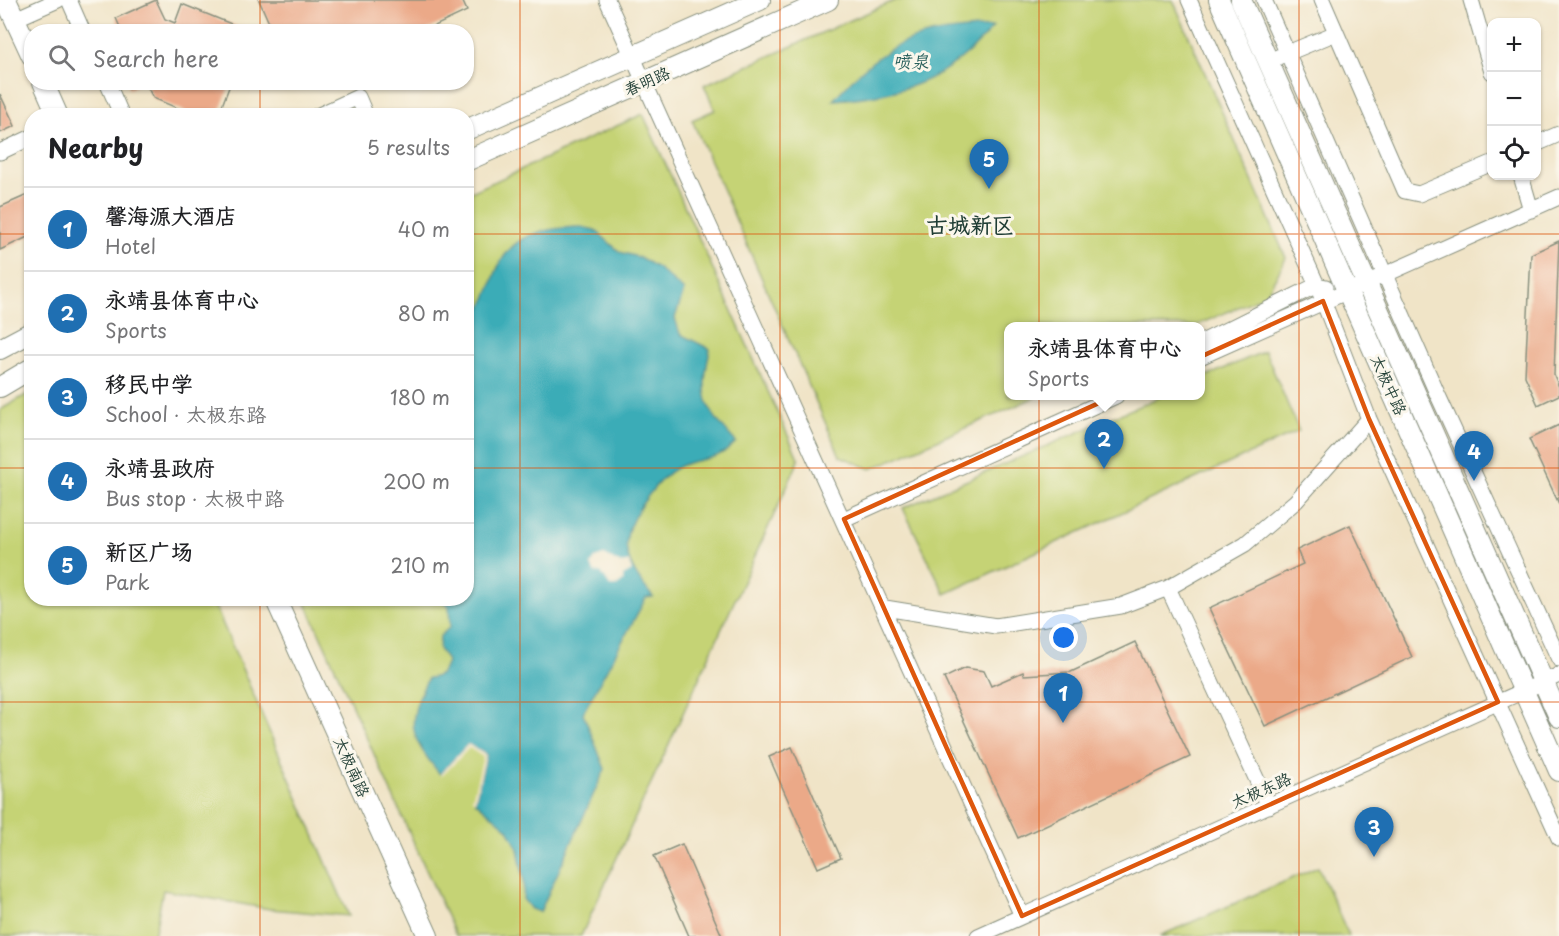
<!DOCTYPE html>
<meta charset="utf-8">
<style>
:root{--surface:#fff;--page:#f6f6f6;--text:#202124;--muted:#757577;--line:#e0e0e0;--accent:#1f6fb2}
body{margin:0;font-family:"Playpen Sans","LXGW WenKai TC",sans-serif;background:var(--page);color:var(--text)}
.controls{position:absolute;right:18px;top:18px;display:grid;overflow:hidden;border-radius:12px;box-shadow:0 2px 4px #0004}
.controls button{width:54px;height:54px;display:grid;place-items:center;padding:0;border:0;border-bottom:2px solid var(--line);background:var(--surface);color:var(--text);font:30px sans-serif}
.you{position:absolute;left:1064px;top:638px;width:21px;height:21px;margin:-15px;border:4px solid #fff;border-radius:50%;background:#1a73e8;box-shadow:0 0 0 9px #1a73e833}
.badge{display:grid;place-items:center;width:39px;height:39px;border-radius:50%;background:var(--accent);color:#fff;font-size:20px;font-weight:700}
.pin{position:absolute;translate:-50% -50px;filter:drop-shadow(0 2px 3px #0008)}
.pin::after{content:'';position:absolute;top:32px;width:21px;height:18px;background:inherit;clip-path:polygon(0 0,100% 0,50% 100%)}
.popup{position:absolute;left:1004px;top:322px;width:201px;height:78px;box-sizing:border-box;display:grid;place-content:center;border-radius:12px;background:var(--surface);filter:drop-shadow(0 2px 4px #0005);font-size:20px;white-space:nowrap;color:var(--muted)}
.popup b{font-size:22px;color:var(--text)}
.popup::after{content:'';position:absolute;left:50%;top:100%;margin-left:-12px;border:12px solid transparent;border-top-color:var(--surface)}
.list{margin:0;padding:0;list-style:none}
h2{display:flex;justify-content:space-between;align-items:center;height:78px;margin:0;padding:0 24px;font-size:26px}
h2 small{font-size:20px;font-weight:400;color:var(--muted)}
.list li{display:grid;grid-template-columns:39px 1fr auto;gap:18px;align-items:center;box-sizing:border-box;height:84px;padding:0 24px;border-top:2px solid var(--line)}
.list b{display:block;font-size:22px;white-space:nowrap}
.list p{margin:0;font-size:20px;white-space:nowrap;color:var(--muted)}
.list em{font-size:20px;font-style:normal;color:var(--muted)}
.icon{flex:none;width:33px;height:33px;fill:none;stroke:currentColor;stroke-width:2;stroke-linecap:round;stroke-linejoin:round}
.map{position:relative;flex:none;width:1559px;height:936px;overflow:hidden}
.search{position:absolute;background:var(--surface);box-shadow:0 2px 4px #0004;left:24px;top:24px;width:450px;height:66px;display:flex;align-items:center;gap:15px;box-sizing:border-box;padding:0 21px;border-radius:24px;color:var(--muted);font-size:22px}
.panel{position:absolute;background:var(--surface);box-shadow:0 2px 4px #0004;left:24px;top:108px;width:450px;height:498px;border-radius:24px}
.map>svg:first-child{display:block}
.green{fill:#c5d375;stroke:#728854;stroke-width:1.5}
.water{fill:#3bacb7;stroke:#2d7476;stroke-width:1.5}
.pier{fill:#f0e4c7}
.building{fill:#eba988}
.lines{fill:none;stroke-linecap:round;stroke-linejoin:round}
.minor-casing{stroke:#88907e;stroke-width:17}
.major-casing{stroke:#88907e;stroke-width:22}
.minor{stroke:#fff;stroke-width:15}
.major{stroke:#fff;stroke-width:20}
.marked{fill:none;stroke:#de580e;stroke-width:4.5;stroke-linejoin:round}
.grid{fill:none;stroke:#de580e;stroke-width:1.5;stroke-opacity:0.55}
.labels{text-anchor:middle;stroke-width:6;stroke-linejoin:round;paint-order:stroke}
.street-label{font-size:16px;fill:#1f3d34;stroke:#fbf7ec}
.water-label{font-size:18px;font-style:italic;fill:#275e5b;stroke:#fbf7ec}
.district-label{font-size:22px;font-weight:bold;fill:#1f3d34;stroke:#fbf7ec}
</style>
<div class="map">
<svg width="1559" height="936" viewBox="0 0 1559 936">
<rect width="100%" height="100%" fill="#fbf7ec"/>
<filter id="ink" filterUnits="userSpaceOnUse"><feTurbulence type="fractalNoise" baseFrequency=".0167" numOctaves="2"/><feDisplacementMap in="SourceGraphic" scale="12" xChannelSelector="R" yChannelSelector="G"/><feConvolveMatrix kernelMatrix="1 2 1 2 8 2 1 2 1" color-interpolation-filters="sRGB"/></filter>
<filter id="wash" filterUnits="userSpaceOnUse"><feTurbulence type="fractalNoise" baseFrequency=".008" numOctaves="4" result="noise"/><feDisplacementMap in="SourceGraphic" scale="24" xChannelSelector="R" yChannelSelector="G"/><feGaussianBlur stdDeviation="1.35" result="paint"/><feColorMatrix in="noise" values="0 0 0 0 0 0 0 0 0 0 0 0 0 0 0 0 0 1.4 0 .05"/><feComposite in="paint" operator="in"/></filter>
<g filter="url(#wash)">
<rect width="100%" height="100%" fill="#f0e4c7"/>
<path class="green" d="M896,0H1173L1286,258L1266,295L1195,326H1008V396H1038L871,469L840,456L692,120L715,110L704,85Z
M643,114L799,460L581,936H456L304,599L466,598L467,194Z
M1265,351L1299,431L945,594L903,508L1162,396H1200V379Z
M31,392L32,598L212,599L349,916L270,909L163,890L154,936H0V410Z
M1318,867L1349,936H1160Z"/>
<path class="water" d="M993,27C946,82 903,95 833,100C887,40 913,32 993,27Z
M581,227L595,230L620,252L641,258L659,269L684,291L675,318L680,334L710,349C700,398 703,406 736,442C714,465 701,455 678,467C665,474 657,484 648,496C616,537 621,559 653,597L646,598L583,713L605,769L540,912L531,909L523,899L524,881L518,849L508,829L475,801L486,755L468,745L440,774C408,736 406,722 428,678C440,677 444,673 447,661L439,649L440,636L450,627L449,607L439,599H427L466,598L467,322C482,311 487,298 493,280C507,235 538,228 581,227Z"/>
<path class="pier" d="M604,555L621,564L629,561L632,571L623,576V581L617,586H610L601,572L595,573L591,565L595,558Z
M468,744L486,755L475,801L472,799L483,757L469,748L442,776L440,774Z"/>
<g id="blocks">
<path class="building" d="M156,0L165,19L175,23L182,4L251,32H122L116,18Z
M259,0H462L467,11L422,32H273Z
M127,82H143L129,89Z
M145,82H231L218,116H196L153,98Z
M0,94L15,126L0,133Z
M32,193V235L0,250V207Z
M1559,241L1554,375L1559,387V395L1538,405L1525,376L1531,254Z
M1559,425V504L1529,439Z
M1350,525L1412,657L1265,726L1209,608L1303,564L1297,550Z
M1135,642L1190,757L1018,838L944,678L965,668L984,671L991,686L1023,672L1024,675L1071,672Z
M792,747L841,858L818,868L769,757Z
M682,844L722,936H689L654,856Z"/>
</g>
</g>
<g filter="url(#ink)">
<use href="#blocks" fill-opacity="0" stroke="#88907e" stroke-width="1.5"/>
<g class="lines">
<g class="minor-casing">
<path id="minor" d="M69,0L83,32
M607,0L1022,916
M1189,0L1317,285L1369,419L1559,838
M1264,0L1436,391L1559,659
M1322,0L1405,191L1419,194L1492,163
M1471,0L1492,72
M15,19L58,0
M1278,57L1336,33
M107,82L122,116
M317,116L358,97L366,116
M1536,144L1559,134
M0,152L32,137
M1521,176L1531,210
M1200,343L1317,285L1326,287
M1200,357L1559,197
M844,519L1116,396
M1168,588L1269,806
M885,608L996,626L1121,606L1168,588L1245,544L1296,501L1369,419
M978,936L1559,675"/>
</g>
<g class="major-casing">
<path id="major" d="M6,0L32,56
M1219,0L1559,771
M1241,0L1559,717
M43,82L58,116
M466,130L760,0
M466,161L828,0
M0,349L32,332
M0,387L32,368
M275,598L428,936"/>
</g>
<use href="#minor" class="minor"/>
<use href="#major" class="major"/>
</g>
</g>
<path class="marked" d="M1323,301L1369,419L1498,702L1022,916L844,519Z"/>
<path class="grid" d="M260,0V32M520,0V936M780,0V936M1039,0V936M1299,0V936M260,82V116M0,234H32M466,234H1559M0,468H32M466,468H1559M260,598V936M0,702H1559"/>
<g class="labels">
<g class="street-label">
<text transform="translate(647 81) rotate(-24)" y="6">春明路</text>
<text transform="translate(1389 385) rotate(66)" y="6">太极中路</text>
<text transform="translate(352 767) rotate(66)" y="6">太极南路</text>
<text transform="translate(1261 790) rotate(-24)" y="6">太极东路</text>
</g>
<g class="water-label">
<text x="911" y="68">喷泉</text>
</g>
<g class="district-label">
<text x="970" y="233">古城新区</text>
</g>
</g>
</svg>
<div class="controls">
<button>+</button>
<button>−</button>
<button><svg class="icon" aria-label="locate" viewBox="0 0 24 24"><circle cx="12" cy="12" r="6"/><path d="M12 2v4M12 18v4M2 12h4M18 12h4"/></svg></button>
</div>
<div class="you"></div>
<div class="pin badge" style="left:1063px;top:723px">1</div>
<div class="pin badge" style="left:1104px;top:469px">2</div>
<div class="popup"><b>永靖县体育中心</b>Sports</div>
<div class="pin badge" style="left:1374px;top:857px">3</div>
<div class="pin badge" style="left:1474px;top:481px">4</div>
<div class="pin badge" style="left:989px;top:189px">5</div>
<div class="search"><svg class="icon" aria-label="search" viewBox="0 0 24 24"><circle cx="10" cy="10" r="6"/><path d="M15 15l6 6"/></svg>Search here</div>
<section class="panel">
<h2>Nearby<small>5 results</small></h2>
<ul class="list">
<li><span class="badge">1</span><div><b>馨海源大酒店</b><p>Hotel</p></div><em>40 m</em></li>
<li><span class="badge">2</span><div><b>永靖县体育中心</b><p>Sports</p></div><em>80 m</em></li>
<li><span class="badge">3</span><div><b>移民中学</b><p>School · 太极东路</p></div><em>180 m</em></li>
<li><span class="badge">4</span><div><b>永靖县政府</b><p>Bus stop · 太极中路</p></div><em>200 m</em></li>
<li><span class="badge">5</span><div><b>新区广场</b><p>Park</p></div><em>210 m</em></li>
</ul>
</section>
</div>
